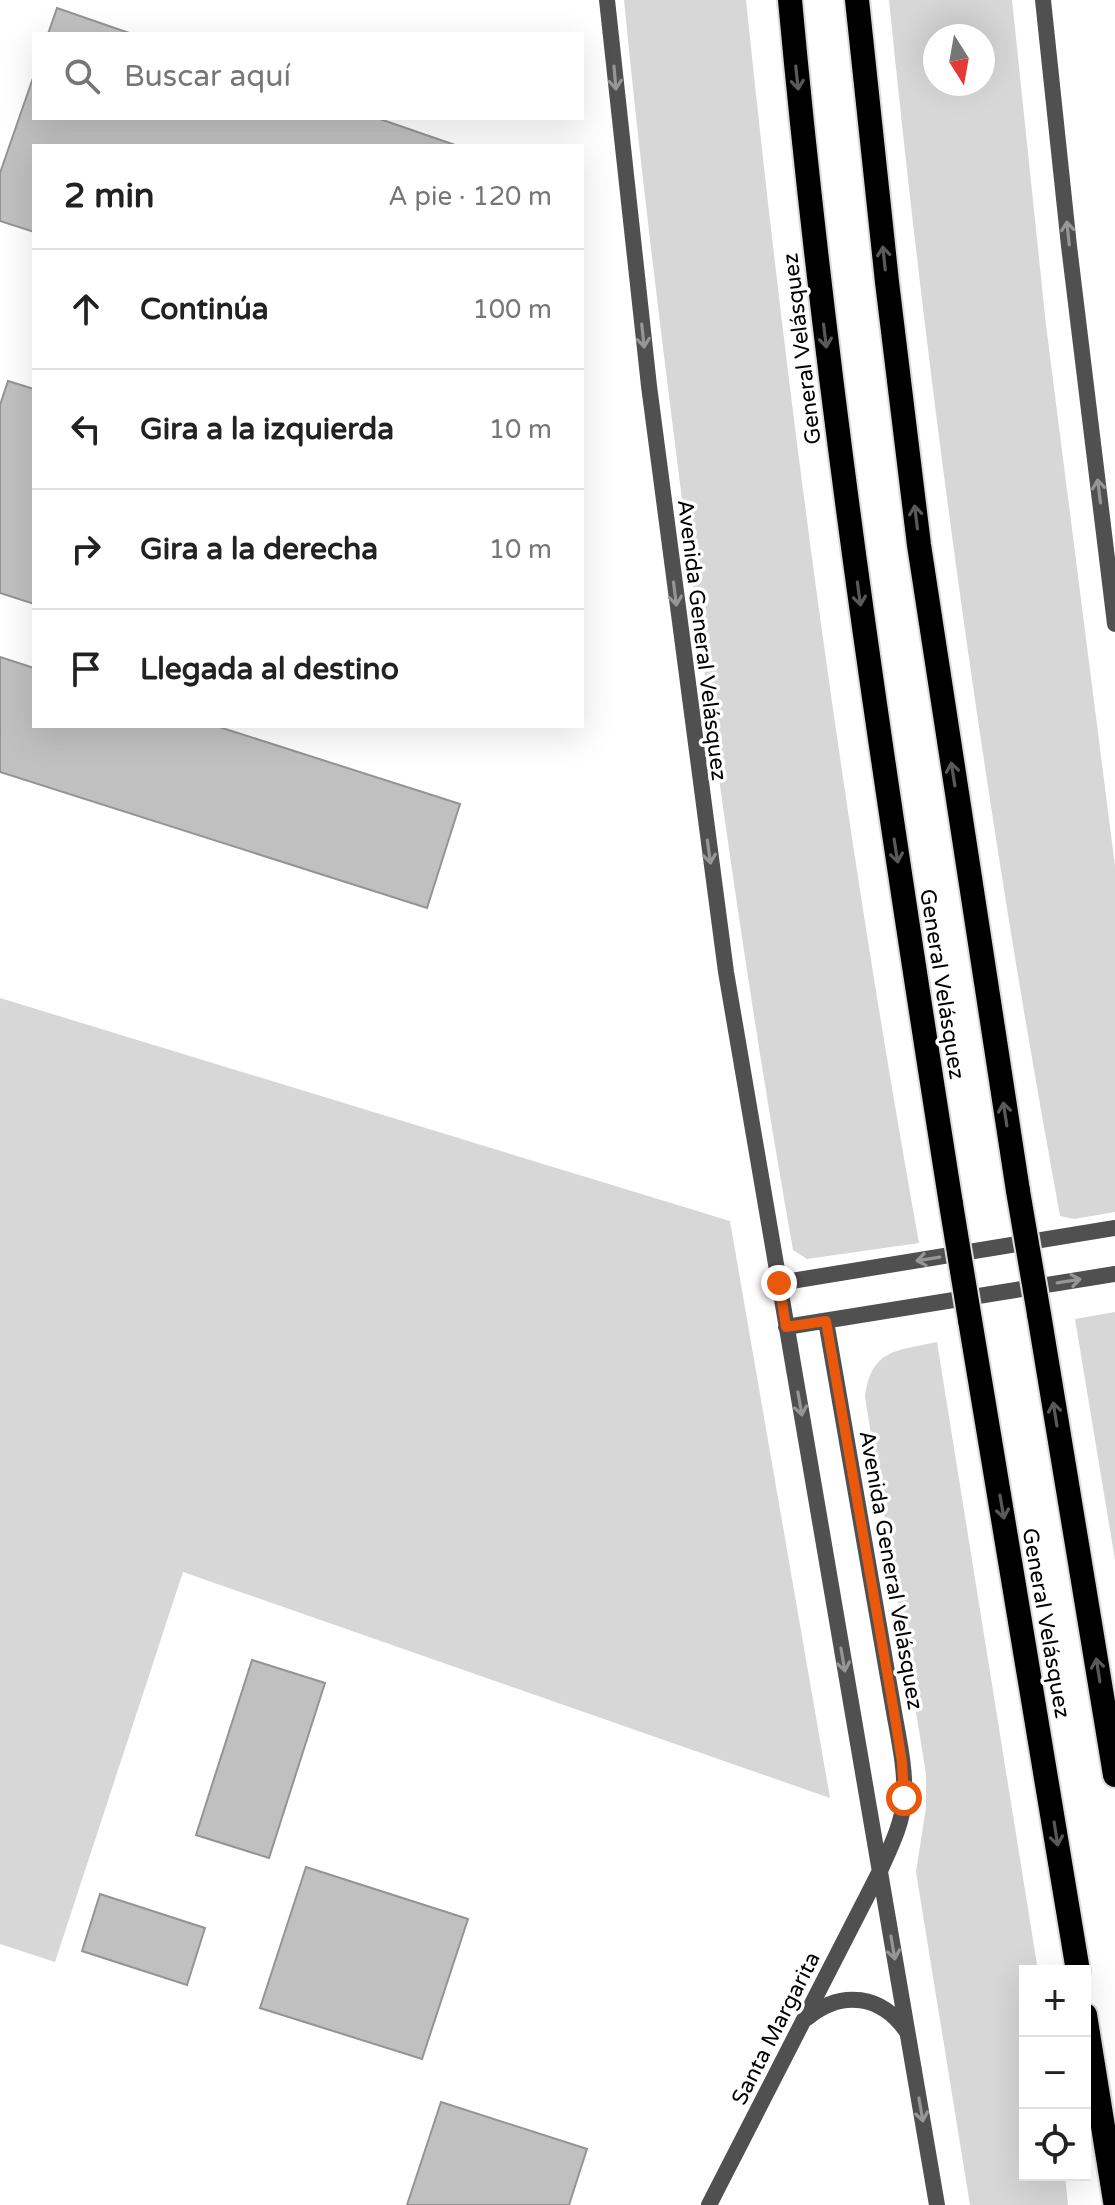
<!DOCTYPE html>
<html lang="es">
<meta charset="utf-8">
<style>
:root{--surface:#fff;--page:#f6f6f6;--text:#222;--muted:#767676;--line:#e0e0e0}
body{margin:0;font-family:"Varela Round",sans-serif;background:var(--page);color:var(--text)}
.controls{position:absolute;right:24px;bottom:24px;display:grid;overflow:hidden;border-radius:0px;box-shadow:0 8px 32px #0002}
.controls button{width:72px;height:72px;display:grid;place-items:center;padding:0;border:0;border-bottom:2px solid var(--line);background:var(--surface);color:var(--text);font:40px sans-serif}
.compass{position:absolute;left:923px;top:24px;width:72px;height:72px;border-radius:50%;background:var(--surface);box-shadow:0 8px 32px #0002;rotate:169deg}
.stop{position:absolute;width:24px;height:24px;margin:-18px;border:6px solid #ea580c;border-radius:50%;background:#fff}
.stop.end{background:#ea580c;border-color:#fff;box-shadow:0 2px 8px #0008}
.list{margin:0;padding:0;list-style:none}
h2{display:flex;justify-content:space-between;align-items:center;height:104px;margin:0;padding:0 32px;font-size:34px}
h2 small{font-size:26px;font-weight:400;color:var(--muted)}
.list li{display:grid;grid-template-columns:52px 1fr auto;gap:24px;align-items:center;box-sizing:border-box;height:120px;padding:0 32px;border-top:2px solid var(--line)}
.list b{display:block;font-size:30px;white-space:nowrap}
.list em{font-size:26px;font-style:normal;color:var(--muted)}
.icon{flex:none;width:44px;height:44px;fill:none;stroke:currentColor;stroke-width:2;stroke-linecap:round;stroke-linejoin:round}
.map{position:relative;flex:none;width:1115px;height:2205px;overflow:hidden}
.search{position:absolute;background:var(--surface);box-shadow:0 8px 32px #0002;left:32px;top:32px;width:552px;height:88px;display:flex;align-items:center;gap:20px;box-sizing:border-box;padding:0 28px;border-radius:0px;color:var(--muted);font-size:30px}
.panel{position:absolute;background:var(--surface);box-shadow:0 8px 32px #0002;left:32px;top:144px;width:552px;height:584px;border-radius:0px}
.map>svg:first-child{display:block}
.green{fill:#d7d7d7;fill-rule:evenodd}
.building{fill:#c0c0c0;stroke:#949494;stroke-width:2}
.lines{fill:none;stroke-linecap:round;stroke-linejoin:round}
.motorway-casing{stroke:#dbdbdb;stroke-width:28}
.tertiary{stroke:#505050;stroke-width:16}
.motorway{stroke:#000;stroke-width:24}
.motorway-bridge-casing{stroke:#dbdbdb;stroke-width:28;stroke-linecap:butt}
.motorway-bridge{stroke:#000;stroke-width:24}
.oneway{stroke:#969696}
.oneway2{stroke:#595959}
.route{stroke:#ea580c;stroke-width:10}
.labels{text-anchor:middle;stroke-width:7;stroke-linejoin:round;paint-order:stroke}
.street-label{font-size:22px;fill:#000;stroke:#fff}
</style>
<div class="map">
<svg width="1115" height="2205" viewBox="0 0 1115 2205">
<rect width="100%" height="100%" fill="#fff"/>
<path class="green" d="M624,0H746C789,416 845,831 919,1243L807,1259L793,1250C750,1008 716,766 685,523C663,349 641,175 624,0Z
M889,0H1012L1046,325L1115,866V1212L1074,1219L1060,1216C986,813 930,407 889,0ZM983,36V84H935V36Z
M0,998L730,1221L830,1798L183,1572L55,1962L0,1944Z
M1115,1312V1560L1075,1319Z
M937,1342L1038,1971H1025V2175H1065L1068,2205H970L916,1872L926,1807V1774L865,1397C871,1349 896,1351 937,1342Z"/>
<path class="building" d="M57,8L132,34H48Z
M34,75V118H377L458,146H34V232L0,221V173Z
M8,381L34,389V604L0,593V405Z
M0,657L34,668V726H216L460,804L427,908L0,772Z
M252,1660L325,1683L269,1858L196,1835Z
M306,1867L468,1919L422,2059L260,2008Z
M100,1894L205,1928L187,1985L82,1951Z
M441,2102L587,2149L569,2205H407Z"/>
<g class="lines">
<g class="motorway-casing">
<path id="motorway" d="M790,0C827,404 888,804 951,1204
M857,0L887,282L919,545L1018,1191
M1039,1314L1115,1775
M970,1320L1078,1971
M1085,2015L1115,2201"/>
</g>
<path class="tertiary" d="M607,0L649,386L726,972L937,2205
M1043,0L1069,246L1115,624
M779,1283L1115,1228
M786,1327L1115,1274
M807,2018C842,1989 882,1995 907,2032
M709,2205L880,1871C890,1848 902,1825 904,1800C906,1771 899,1740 894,1712L826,1321"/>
<use href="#motorway" class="motorway"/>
<g class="motorway-bridge-casing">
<path id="motorway-bridge" d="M1018,1191L1039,1314
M951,1204L970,1320"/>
</g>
<use href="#motorway-bridge" class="motorway-bridge"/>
</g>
<defs><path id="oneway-shaft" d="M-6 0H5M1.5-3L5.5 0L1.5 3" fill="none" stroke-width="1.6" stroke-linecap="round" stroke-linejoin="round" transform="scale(2)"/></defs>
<g class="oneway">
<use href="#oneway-shaft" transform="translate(615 78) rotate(85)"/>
<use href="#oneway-shaft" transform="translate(1068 233) rotate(-96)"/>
<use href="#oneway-shaft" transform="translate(643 336) rotate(84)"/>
<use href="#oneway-shaft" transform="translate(1099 491) rotate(-97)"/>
<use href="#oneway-shaft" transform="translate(675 594) rotate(83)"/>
<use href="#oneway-shaft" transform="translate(709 852) rotate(82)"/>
<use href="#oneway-shaft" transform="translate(928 1259) rotate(171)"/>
<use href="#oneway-shaft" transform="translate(1069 1281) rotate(-9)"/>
<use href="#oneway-shaft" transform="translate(800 1404) rotate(80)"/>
<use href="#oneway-shaft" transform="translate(843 1660) rotate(80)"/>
<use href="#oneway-shaft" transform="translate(893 1948) rotate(80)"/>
<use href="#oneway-shaft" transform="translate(921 2110) rotate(80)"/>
</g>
<g class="oneway2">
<use href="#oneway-shaft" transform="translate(797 78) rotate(84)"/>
<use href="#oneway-shaft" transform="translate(884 258) rotate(-96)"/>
<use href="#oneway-shaft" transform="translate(825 336) rotate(83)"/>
<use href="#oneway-shaft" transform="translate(916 517) rotate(-97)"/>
<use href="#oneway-shaft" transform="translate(859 594) rotate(82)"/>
<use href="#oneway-shaft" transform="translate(953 774) rotate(-99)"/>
<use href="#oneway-shaft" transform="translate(896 851) rotate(81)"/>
<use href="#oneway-shaft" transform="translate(1005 1114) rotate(-99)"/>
<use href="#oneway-shaft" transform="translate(1055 1414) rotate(-99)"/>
<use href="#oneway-shaft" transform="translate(1002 1507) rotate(80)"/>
<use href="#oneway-shaft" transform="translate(1098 1670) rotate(-99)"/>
<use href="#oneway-shaft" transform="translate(1056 1834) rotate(81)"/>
</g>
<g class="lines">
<path class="route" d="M779,1283L786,1327L826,1321L894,1712L902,1762L904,1798"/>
</g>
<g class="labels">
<g class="street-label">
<text transform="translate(801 349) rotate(-97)" y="8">General Velásquez</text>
<text transform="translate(703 640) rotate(83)" y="8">Avenida General Velásquez</text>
<text transform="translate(943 984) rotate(81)" y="8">General Velásquez</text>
<text transform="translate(892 1570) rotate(80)" y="8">Avenida General Velásquez</text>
<text transform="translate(1047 1623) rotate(80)" y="8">General Velásquez</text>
<text transform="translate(775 2028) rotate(-63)" y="8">Santa Margarita</text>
</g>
</g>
</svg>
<div class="controls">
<button>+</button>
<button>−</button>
<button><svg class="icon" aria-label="locate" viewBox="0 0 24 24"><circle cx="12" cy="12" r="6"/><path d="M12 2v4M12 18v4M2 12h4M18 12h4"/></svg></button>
</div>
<svg class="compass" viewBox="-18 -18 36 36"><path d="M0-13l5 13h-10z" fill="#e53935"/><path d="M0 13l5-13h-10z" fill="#767676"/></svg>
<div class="stop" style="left:904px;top:1798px"></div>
<div class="stop end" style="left:779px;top:1283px"></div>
<div class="search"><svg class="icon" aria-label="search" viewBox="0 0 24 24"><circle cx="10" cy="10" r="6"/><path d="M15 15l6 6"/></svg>Buscar aquí</div>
<section class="panel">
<h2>2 min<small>A pie · 120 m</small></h2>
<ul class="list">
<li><svg class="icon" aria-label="ahead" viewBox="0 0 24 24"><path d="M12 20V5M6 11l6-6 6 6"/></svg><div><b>Continúa</b></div><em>100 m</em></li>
<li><svg class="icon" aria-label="left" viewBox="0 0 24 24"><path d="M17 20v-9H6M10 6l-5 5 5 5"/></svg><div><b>Gira a la izquierda</b></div><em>10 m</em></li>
<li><svg class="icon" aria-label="right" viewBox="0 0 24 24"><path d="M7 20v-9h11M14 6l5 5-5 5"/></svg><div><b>Gira a la derecha</b></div><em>10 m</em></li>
<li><svg class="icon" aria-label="arrive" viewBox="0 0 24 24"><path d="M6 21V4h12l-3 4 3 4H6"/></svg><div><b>Llegada al destino</b></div></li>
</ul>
</section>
</div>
